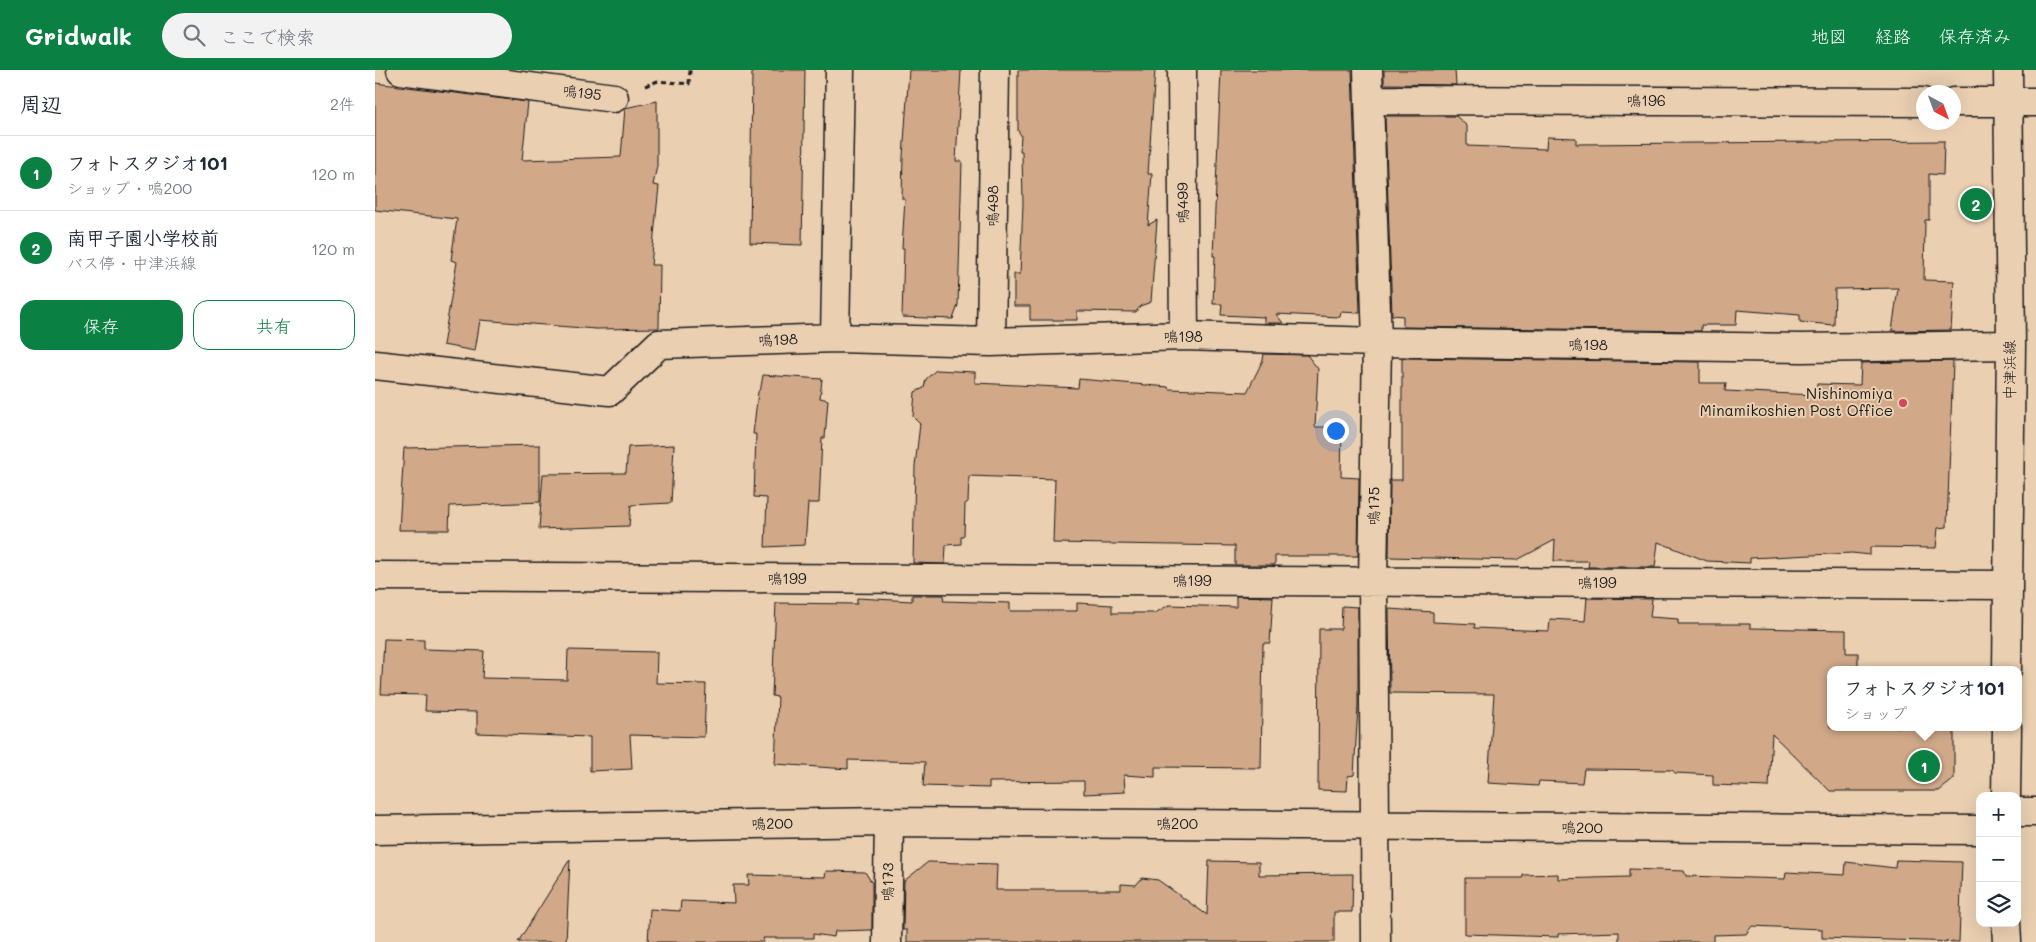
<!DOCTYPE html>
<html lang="ja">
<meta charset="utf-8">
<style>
:root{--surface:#fff;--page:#f2f2f3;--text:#1f2937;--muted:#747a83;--line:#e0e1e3;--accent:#0b8043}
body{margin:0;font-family:Mali,"Klee One",sans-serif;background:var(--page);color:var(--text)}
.controls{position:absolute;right:15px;bottom:15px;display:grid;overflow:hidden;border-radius:10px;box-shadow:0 5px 20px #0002}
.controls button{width:45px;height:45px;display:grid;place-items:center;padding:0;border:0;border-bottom:1px solid var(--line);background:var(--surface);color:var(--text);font:25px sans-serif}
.compass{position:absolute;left:1541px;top:15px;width:45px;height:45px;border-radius:50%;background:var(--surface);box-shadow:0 5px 20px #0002;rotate:139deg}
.you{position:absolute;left:960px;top:360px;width:18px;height:18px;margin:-12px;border:4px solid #fff;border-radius:50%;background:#1a73e8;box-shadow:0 0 0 8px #1a73e833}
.badge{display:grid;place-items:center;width:32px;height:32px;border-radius:50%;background:var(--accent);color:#fff;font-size:16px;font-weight:700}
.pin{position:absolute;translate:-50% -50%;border:2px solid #fff;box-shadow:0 1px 5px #0006}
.popup{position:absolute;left:1452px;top:596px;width:195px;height:65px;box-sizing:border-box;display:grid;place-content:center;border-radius:10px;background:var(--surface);filter:drop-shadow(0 1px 4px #0005);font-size:16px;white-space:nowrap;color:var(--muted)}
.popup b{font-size:19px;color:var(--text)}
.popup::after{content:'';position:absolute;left:50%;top:100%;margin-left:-10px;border:10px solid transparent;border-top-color:var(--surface)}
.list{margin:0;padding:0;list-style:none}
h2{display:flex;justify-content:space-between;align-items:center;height:65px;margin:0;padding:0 20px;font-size:21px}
h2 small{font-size:16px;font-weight:400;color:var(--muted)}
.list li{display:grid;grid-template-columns:32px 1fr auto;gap:15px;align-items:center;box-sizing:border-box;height:75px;padding:0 20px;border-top:1px solid var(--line)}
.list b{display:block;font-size:19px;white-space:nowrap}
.list p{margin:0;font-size:16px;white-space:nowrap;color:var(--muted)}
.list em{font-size:16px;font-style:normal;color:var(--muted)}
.actions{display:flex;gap:10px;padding:15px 20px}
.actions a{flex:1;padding:11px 0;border:1px solid var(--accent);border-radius:15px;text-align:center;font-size:18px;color:var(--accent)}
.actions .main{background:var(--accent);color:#fff}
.icon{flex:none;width:28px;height:28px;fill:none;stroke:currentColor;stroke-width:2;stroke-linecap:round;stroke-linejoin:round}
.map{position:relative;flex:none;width:1661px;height:872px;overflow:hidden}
header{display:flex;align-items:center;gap:30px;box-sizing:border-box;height:70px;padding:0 25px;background:var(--accent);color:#fff}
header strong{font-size:24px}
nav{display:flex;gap:28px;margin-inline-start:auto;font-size:18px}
.search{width:350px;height:45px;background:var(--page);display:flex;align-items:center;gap:12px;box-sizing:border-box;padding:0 18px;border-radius:28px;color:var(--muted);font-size:19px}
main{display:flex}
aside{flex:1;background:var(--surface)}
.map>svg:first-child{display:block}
.building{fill:#d1a989;stroke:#1c1c1c}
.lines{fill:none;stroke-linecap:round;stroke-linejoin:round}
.minor-casing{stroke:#1c1c1c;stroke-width:31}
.path{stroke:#1c1c1c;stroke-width:3;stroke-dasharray:5 4;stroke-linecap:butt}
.minor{stroke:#eacfb1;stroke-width:28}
.poi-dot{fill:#d1495b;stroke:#eacfb1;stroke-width:2}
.labels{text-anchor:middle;stroke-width:4;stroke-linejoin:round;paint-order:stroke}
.street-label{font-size:15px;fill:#1c1c1c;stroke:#eacfb1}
.poi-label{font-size:15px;fill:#1c1c1c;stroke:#eacfb1;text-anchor:end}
</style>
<header>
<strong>Gridwalk</strong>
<div class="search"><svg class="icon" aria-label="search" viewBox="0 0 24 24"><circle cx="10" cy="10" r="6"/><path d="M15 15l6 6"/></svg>ここで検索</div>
<nav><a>地図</a><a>経路</a><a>保存済み</a></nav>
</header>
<main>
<aside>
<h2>周辺<small>2件</small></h2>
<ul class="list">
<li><span class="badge">1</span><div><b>フォトスタジオ101</b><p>ショップ · 鳴200</p></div><em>120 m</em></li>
<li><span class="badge">2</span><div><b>南甲子園小学校前</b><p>バス停 · 中津浜線</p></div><em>120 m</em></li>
</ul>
<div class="actions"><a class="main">保存</a><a>共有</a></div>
</aside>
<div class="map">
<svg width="1661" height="872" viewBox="0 0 1661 872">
<rect width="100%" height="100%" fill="#eacfb1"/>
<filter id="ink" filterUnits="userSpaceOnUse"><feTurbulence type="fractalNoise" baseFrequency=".02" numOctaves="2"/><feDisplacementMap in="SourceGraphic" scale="10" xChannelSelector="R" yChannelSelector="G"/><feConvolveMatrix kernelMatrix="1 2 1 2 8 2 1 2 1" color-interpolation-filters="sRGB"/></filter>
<g filter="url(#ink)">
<path class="building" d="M377,0H430L427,175L375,173Z
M534,0H586L581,91H587L583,235L578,249L527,247L529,178H527L530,129H527L528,86Z
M643,0H780L773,104H777L773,155L782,150L776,232L765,236L761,242L702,241V250H655V236H639V204H645L648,134L647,81H645L646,65L643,61Z
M846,0H977L985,243L966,242L965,247L901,244L908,253H889V247L846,245L847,234H838L840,186H838Z
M1009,0H1080L1081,15L1009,14Z
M0,13L153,32L147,90L246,87L250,38L282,31V96L278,115L284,116L276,195H285L284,258L221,259L105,250L100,281L68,275L82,192L76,190L82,149L0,140Z
M1010,46H1081L1092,56V76L1171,79L1172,67L1201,68V74L1569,71L1568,105L1554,104V150H1550L1549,210L1579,211L1576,260L1517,261L1523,218L1460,219L1459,255L1425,252V245L1362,240L1361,255H1326V261L1028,257V246L1017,245Z
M889,284L932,285L943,299L940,357H967L966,407L984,408L983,486H900V495H860V476L678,473L680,409L594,406L593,432L590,434L589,465L586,467V474L571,475L570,494L538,493L540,396L545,354L538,347L540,322L549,318L551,309L561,300L600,302V313L703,318L704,309L793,317L794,319L872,322L888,290Z
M1027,288L1325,292V313H1351L1350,321L1441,325L1442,314L1485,315L1486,293L1578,291L1572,457L1563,458L1561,478L1495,477V485L1477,483L1375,488V493L1332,491L1283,472L1280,497H1213L1214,491H1179L1180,470L1142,490L1014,487L1015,410H1027Z
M388,305L447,309L445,328L453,330L450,368H447L444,433H433L430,475L390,477L392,428L379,427L381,364H378L383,322L386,317Z
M165,375V432L75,436L74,460H24L29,378Z
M299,375L296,433L256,435L254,456L164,459L168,404L251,403L253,377Z
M537,525H569L568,531L635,533V541H702V533L737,535V543H780L794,535L861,537V526L898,527L895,573H888L886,698L780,697V707L749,705L750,722L709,724V711L614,712V718L548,716L550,692L473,690V699L400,694L403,627L397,626L401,533L482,534V528L537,531Z
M1212,528L1277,529L1275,547L1303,549V554H1375V558L1471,560V583H1483V600H1455V657H1579V709L1564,721H1455L1397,664L1394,717L1338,715V705L1300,703L1297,700L1209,699L1207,713L1164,711L1163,716L1113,713L1119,624L1015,623L1014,539L1058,542V552L1100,554L1099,558L1174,561L1175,549L1210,551Z
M967,536L983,537V636L979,705L973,706L972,721L943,720L944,559H966Z
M9,569L49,570V579L109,581L107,608L192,610L193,580L282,582L281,613L331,614L329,667L255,665L257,699L215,701V667L102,663V642L50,641L51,625L6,624Z
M195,789L191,872H143Z
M1521,790L1587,792L1584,872L1447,868V859L1377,856L1371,864L1338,865V872H1244V862L1183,864V867L1090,864V808H1148V805L1183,804V809L1254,807V799L1309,801L1311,806L1410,809L1411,802L1470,805L1471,792L1520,798Z
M834,791L884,792V805L978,804L977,842H959V872H532V860H528L529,811L553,792L622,794L621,820H746V814L761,815L767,808L783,810L832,845Z
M451,801L490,802L497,813V860L460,861L459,867L438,864V868H388L389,872H273L275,839L305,841L306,831L359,833L358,815H374L373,805L450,807Z"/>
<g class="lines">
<g class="minor-casing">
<path id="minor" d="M26,0L239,28
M807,0L809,266
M993,0L1002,272L998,512L1001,872
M994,30L1548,32
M1578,32H1661
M460,268L465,0
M616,272L620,0
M0,295L235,321L284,274L460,268L616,272L809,266L1002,272L1426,278L1636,275
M0,506L1633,515
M1632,600L1636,275L1633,0
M1631,726L1632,657
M1642,742H1661
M0,760L514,752L1605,760
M1631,853L1632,872
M512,872L514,752"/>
</g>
<path class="path" d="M270,16L283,11L314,14L315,0"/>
<use href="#minor" class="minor"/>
</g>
</g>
<circle class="poi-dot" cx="1528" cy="333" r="5"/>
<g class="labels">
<g class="street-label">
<text transform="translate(207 23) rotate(7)" y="5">鳴195</text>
<text x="1271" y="36">鳴196</text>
<text transform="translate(808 133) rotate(-91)" y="5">鳴499</text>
<text transform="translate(618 136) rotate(-89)" y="5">鳴498</text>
<text x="808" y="272">鳴198</text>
<text transform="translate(403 270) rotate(-2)" y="5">鳴198</text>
<text transform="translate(1213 275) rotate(1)" y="5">鳴198</text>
<text transform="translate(1635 300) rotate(-90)" y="5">中津浜線</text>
<text transform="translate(999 436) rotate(-89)" y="5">鳴175</text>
<text x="412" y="514">鳴199</text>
<text x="817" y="516">鳴199</text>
<text x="1222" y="518">鳴199</text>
<text transform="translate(397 754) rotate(-1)" y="5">鳴200</text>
<text x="802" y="759">鳴200</text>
<text transform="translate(1207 758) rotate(1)" y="5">鳴200</text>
<text transform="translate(513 812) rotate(-89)" y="5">鳴173</text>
</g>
<g class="poi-label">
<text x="1518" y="329">Nishinomiya<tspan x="1518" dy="17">Minamikoshien Post Office</tspan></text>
</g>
</g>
</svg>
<div class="controls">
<button>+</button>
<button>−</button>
<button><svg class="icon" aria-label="layers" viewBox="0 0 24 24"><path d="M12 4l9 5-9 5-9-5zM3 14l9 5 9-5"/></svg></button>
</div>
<svg class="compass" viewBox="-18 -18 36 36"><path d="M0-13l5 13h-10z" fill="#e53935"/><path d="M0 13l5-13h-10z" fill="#747a83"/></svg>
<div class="you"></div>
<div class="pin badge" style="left:1549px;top:696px">1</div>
<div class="popup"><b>フォトスタジオ101</b>ショップ</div>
<div class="pin badge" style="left:1601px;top:134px">2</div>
</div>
</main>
